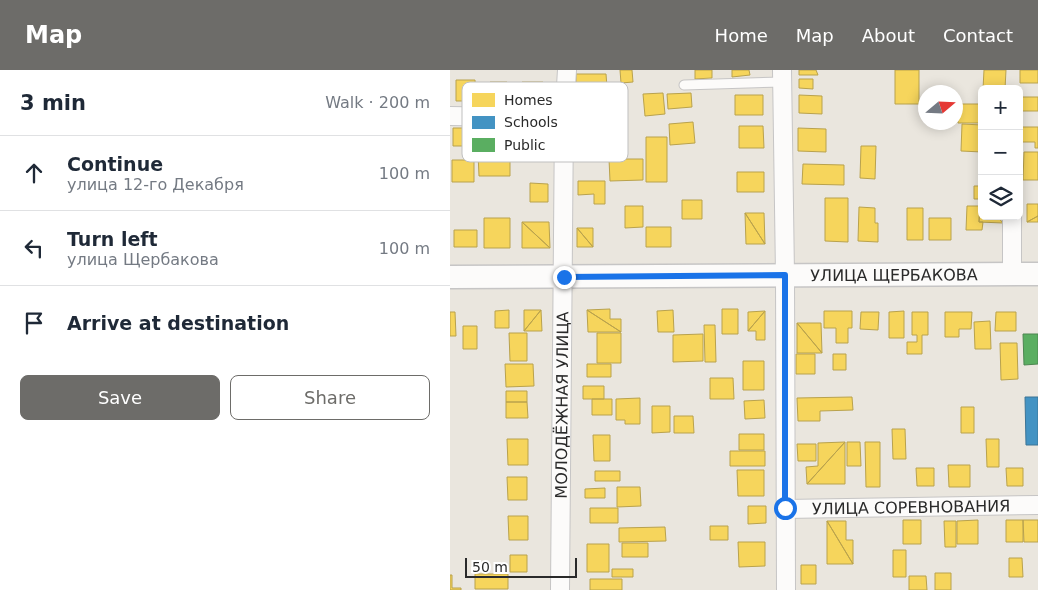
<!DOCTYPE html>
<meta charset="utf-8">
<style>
:root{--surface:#fff;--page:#f6f6f7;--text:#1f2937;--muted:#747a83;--line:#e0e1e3;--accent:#6d6c69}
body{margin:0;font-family:"DejaVu Sans",sans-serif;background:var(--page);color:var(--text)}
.controls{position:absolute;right:15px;top:15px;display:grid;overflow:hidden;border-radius:8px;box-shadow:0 2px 12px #0003}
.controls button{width:45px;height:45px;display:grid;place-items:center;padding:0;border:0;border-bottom:1px solid var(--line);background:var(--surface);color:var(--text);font:25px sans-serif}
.compass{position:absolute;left:468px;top:15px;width:45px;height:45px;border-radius:50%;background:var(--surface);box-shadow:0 2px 12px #0003;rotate:71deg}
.scale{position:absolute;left:15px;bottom:12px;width:112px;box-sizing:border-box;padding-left:5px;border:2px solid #2a2a2a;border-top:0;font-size:14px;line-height:18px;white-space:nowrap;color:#2a2a2a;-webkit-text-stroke:4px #fff;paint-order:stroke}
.stop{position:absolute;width:15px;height:15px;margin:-11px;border:4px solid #1a73e8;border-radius:50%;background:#fff}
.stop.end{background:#1a73e8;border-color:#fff;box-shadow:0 1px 5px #0008}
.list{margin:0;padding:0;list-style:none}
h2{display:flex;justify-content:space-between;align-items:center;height:65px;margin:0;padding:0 20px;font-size:21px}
h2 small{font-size:16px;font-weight:400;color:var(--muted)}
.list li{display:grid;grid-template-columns:32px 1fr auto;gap:15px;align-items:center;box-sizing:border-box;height:75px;padding:0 20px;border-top:1px solid var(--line)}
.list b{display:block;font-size:19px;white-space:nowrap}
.list p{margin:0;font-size:16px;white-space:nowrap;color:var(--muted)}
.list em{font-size:16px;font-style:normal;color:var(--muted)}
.actions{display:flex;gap:10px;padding:15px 20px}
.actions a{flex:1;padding:11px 0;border:1px solid var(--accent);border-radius:8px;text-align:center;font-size:18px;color:var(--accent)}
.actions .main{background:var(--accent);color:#fff}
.icon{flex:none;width:28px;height:28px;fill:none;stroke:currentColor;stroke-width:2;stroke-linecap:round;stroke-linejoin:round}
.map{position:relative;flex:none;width:588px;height:520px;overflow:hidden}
header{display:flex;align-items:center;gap:30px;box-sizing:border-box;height:70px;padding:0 25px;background:var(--accent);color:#fff}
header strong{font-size:24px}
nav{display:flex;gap:28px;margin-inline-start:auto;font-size:18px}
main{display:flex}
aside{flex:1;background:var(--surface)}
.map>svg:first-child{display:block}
.homes{fill:#f6d55c;stroke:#b9a24d}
.schools{fill:#4393c3;stroke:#3c7495}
.public{fill:#5aae61;stroke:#4c8650}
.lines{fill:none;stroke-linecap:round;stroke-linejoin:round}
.service-casing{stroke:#c6c5c5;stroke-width:11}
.minor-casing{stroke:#c6c5c5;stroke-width:20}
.tertiary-casing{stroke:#c6c5c5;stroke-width:25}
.service{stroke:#fcfbfa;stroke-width:9}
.minor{stroke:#fcfbfa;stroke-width:18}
.tertiary{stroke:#fcfbfa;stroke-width:22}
.route{stroke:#1a73e8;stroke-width:6}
.labels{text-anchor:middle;stroke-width:5;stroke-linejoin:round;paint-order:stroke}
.street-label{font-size:16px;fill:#2a2a2a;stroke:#fff}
.key{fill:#fff;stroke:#bfbfbf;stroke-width:1}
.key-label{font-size:14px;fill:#2a2a2a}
</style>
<header>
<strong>Map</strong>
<nav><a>Home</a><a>Map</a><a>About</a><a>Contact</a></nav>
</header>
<main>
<aside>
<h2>3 min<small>Walk · 200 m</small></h2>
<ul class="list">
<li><svg class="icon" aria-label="ahead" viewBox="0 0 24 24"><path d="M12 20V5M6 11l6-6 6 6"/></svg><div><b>Continue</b><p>улица 12-го Декабря</p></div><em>100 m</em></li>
<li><svg class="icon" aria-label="left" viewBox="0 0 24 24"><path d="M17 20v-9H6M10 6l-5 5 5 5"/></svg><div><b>Turn left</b><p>улица Щербакова</p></div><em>100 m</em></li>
<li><svg class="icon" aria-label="arrive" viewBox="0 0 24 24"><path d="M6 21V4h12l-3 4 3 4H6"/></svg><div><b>Arrive at destination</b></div></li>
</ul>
<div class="actions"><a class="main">Save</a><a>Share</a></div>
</aside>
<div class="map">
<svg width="588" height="520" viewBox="0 0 588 520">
<rect width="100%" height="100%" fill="#eae6de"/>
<path class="homes" d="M170,0H182L183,12L171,13Z
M245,0H262V8L245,9Z
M282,0H299L300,5L282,7Z
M349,0H366L368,5H349Z
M445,0H469V34H445Z
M534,0H556L555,19H533Z
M570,0H588V13H570Z
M126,4H156L157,17H126Z
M349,9H363V19L349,18Z
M6,10H25L26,31H6Z
M40,12H57L58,32L40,33Z
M72,12L93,33H72Z
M72,12H93V33Z
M213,23L215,44L195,46L193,24Z
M241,23L242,37L218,39L217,24Z
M285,25H313V45H285Z
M349,25L372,26V44L349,43Z
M572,27H588V41H572Z
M508,34H532V53H508Z
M243,52L245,73L220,75L219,54Z
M512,54L532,55V82L511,81Z
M289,56H313L314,78H289Z
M572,57H588V78H585V72H572Z
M3,58H25L24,76H3Z
M348,58L376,59V82L348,81Z
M196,67H217V112H196Z
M411,76H426L425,109L410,108Z
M574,82H588V110H573Z
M28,83H60V106H29Z
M159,89H193V110L160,111Z
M2,90H24V112H2Z
M353,94L394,95V115L352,114Z
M287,102H314V122H287Z
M128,111H155V134H144V124L128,125Z
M80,113L98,114V132H80Z
M524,116H532V131L530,129H524Z
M375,128H398V172L375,171Z
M530,129L532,131V146H547L553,153L529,152Z
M232,130H252V149H232Z
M577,134H588V146L577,152Z
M175,136H193V157L175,158Z
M517,136H530L529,152H533L532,160H516Z
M409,137L425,138V153H428V172L408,171Z
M457,138H473V170H457Z
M295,143L315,174H296Z
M295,143H314L315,174Z
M588,146V152H577Z
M34,148H60V178H34Z
M479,148H501V170H479Z
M72,152H99L100,178Z
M72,152L100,178H72Z
M196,157H221V177H196Z
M127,158L143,177H127Z
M127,158H143V177Z
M4,160H27V177H4Z
M160,239V249H171V262L137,240Z
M272,239H288V264H272Z
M59,240V258H45V241Z
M74,240H91L74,261Z
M91,240L92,261H74Z
M137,240L171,262H138Z
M223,240L224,262H208L207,241Z
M315,241V270H306V261H298Z
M315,241L298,261V242Z
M374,241H402V258H398V273H386V258H374Z
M454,241V268H439V242Z
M0,242H5L6,266H0Z
M411,242H429L428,260L410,259Z
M462,242H478V265H472V284H457V272H467V265H462Z
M495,242H522L521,259H509V267H495Z
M546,242H566V261H545Z
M540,251L541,279H525L524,252Z
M347,253H371L372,283Z
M347,253L372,283H347Z
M254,255H265L266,292H255Z
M13,256H27V279H13Z
M59,263H77V291H60Z
M147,263H171V293H147Z
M253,264V291L223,292V265Z
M550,273H567L568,309L551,310Z
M346,284H365V304H346Z
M383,284H396V300H383Z
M293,291H314V320H293Z
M55,294H83L84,316L56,317Z
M137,294H161V307H137Z
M260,308H283L284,329H260Z
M133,316H154V329H133Z
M56,321H77V332H56Z
M402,327L403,340L370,341V351H348L347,328Z
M190,328V354H175V350H166V329Z
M142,329H162V345H142Z
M314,330L315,348L295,349L294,331Z
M56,332H77L78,348H56Z
M202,336H220V362L202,363Z
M511,337H524V363H511Z
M224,346H243L244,363H224Z
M442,359H455L456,389H443Z
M289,364H314V380H289Z
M143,365H160V391H144Z
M57,369H78V395H58Z
M536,369H549V397H537Z
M395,372V414H357Z
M395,372L357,414L356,397L368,396V373Z
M397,372H410L411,396H397Z
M415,372H430V417H416Z
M347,374H366V391H348Z
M280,381H315V396H280Z
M498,395H520V417H499Z
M466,398H484V416H467Z
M556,398H573V416H557Z
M287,400H314V426H288Z
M145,401H170V411H145Z
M57,407H77V430H58Z
M167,417H190L191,436L167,437Z
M155,418V428H135V419Z
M298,436H316V453L298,454Z
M140,438H168V453H140Z
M58,446H78V470H59Z
M453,450H471V474H453Z
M528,450V474H507V451Z
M556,450H573V472H556Z
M573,450H588V472H574Z
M377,451L403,494H377Z
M377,451H396V470H403V494Z
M494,451H506V477H495Z
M260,456H278V470H260Z
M215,457L216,471L169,472V458Z
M288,472H315V496L289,497Z
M172,473H198V487H172Z
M137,474H159V502H137Z
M443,480H456V507H443Z
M60,485H77V502H60Z
M559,488H572L573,507H559Z
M351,495H366V514H351Z
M162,499H183V507H162Z
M485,503H501V520H485Z
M25,504H58V519H25Z
M0,505H2V518H11V520H0Z
M459,506H476L477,520H459Z
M140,509H172V520H140Z"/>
<path class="schools" d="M575,327H588V375H576Z"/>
<path class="public" d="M573,264H588V294L574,295Z"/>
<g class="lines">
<g class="service-casing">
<path id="service" d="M234,15L332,12"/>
</g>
<g class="minor-casing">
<g id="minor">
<path d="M332,0L335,205L336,520"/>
<path d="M0,46L114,48"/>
<path d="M562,146V205"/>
<path id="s1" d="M335,439L588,435"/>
<path id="s2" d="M110,520L114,48L117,0"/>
</g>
</g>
<g class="tertiary-casing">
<g id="tertiary">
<path id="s3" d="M0,207L588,204"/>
</g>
</g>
<use href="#service" class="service"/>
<use href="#minor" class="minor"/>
<use href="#tertiary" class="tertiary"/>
</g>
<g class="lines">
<path class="route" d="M114,207L335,205V438"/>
</g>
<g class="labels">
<g class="street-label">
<text dy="6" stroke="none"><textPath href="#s3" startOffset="444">УЛИЦА ЩЕРБАКОВА</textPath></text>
<text dy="6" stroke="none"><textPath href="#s2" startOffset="185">МОЛОДЁЖНАЯ УЛИЦА</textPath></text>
<text dy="6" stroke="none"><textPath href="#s1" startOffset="126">УЛИЦА СОРЕВНОВАНИЯ</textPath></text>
</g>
</g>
<rect x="12" y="12" width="166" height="80" rx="8" class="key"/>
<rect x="22" y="23" width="23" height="14" fill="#f6d55c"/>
<rect x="22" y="46" width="23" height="13" fill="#4393c3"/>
<rect x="22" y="68" width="23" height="14" fill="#5aae61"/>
<g class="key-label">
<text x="54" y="35">Homes</text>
<text x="54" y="57">Schools</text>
<text x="54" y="80">Public</text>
</g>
</svg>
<div class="controls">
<button>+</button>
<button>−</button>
<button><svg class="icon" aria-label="layers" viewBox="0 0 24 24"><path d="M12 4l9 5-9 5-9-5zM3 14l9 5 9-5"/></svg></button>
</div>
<svg class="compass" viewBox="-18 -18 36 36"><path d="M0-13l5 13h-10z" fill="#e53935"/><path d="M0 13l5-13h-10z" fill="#747a83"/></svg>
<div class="scale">50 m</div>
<div class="stop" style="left:335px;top:438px"></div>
<div class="stop end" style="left:114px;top:207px"></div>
</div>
</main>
